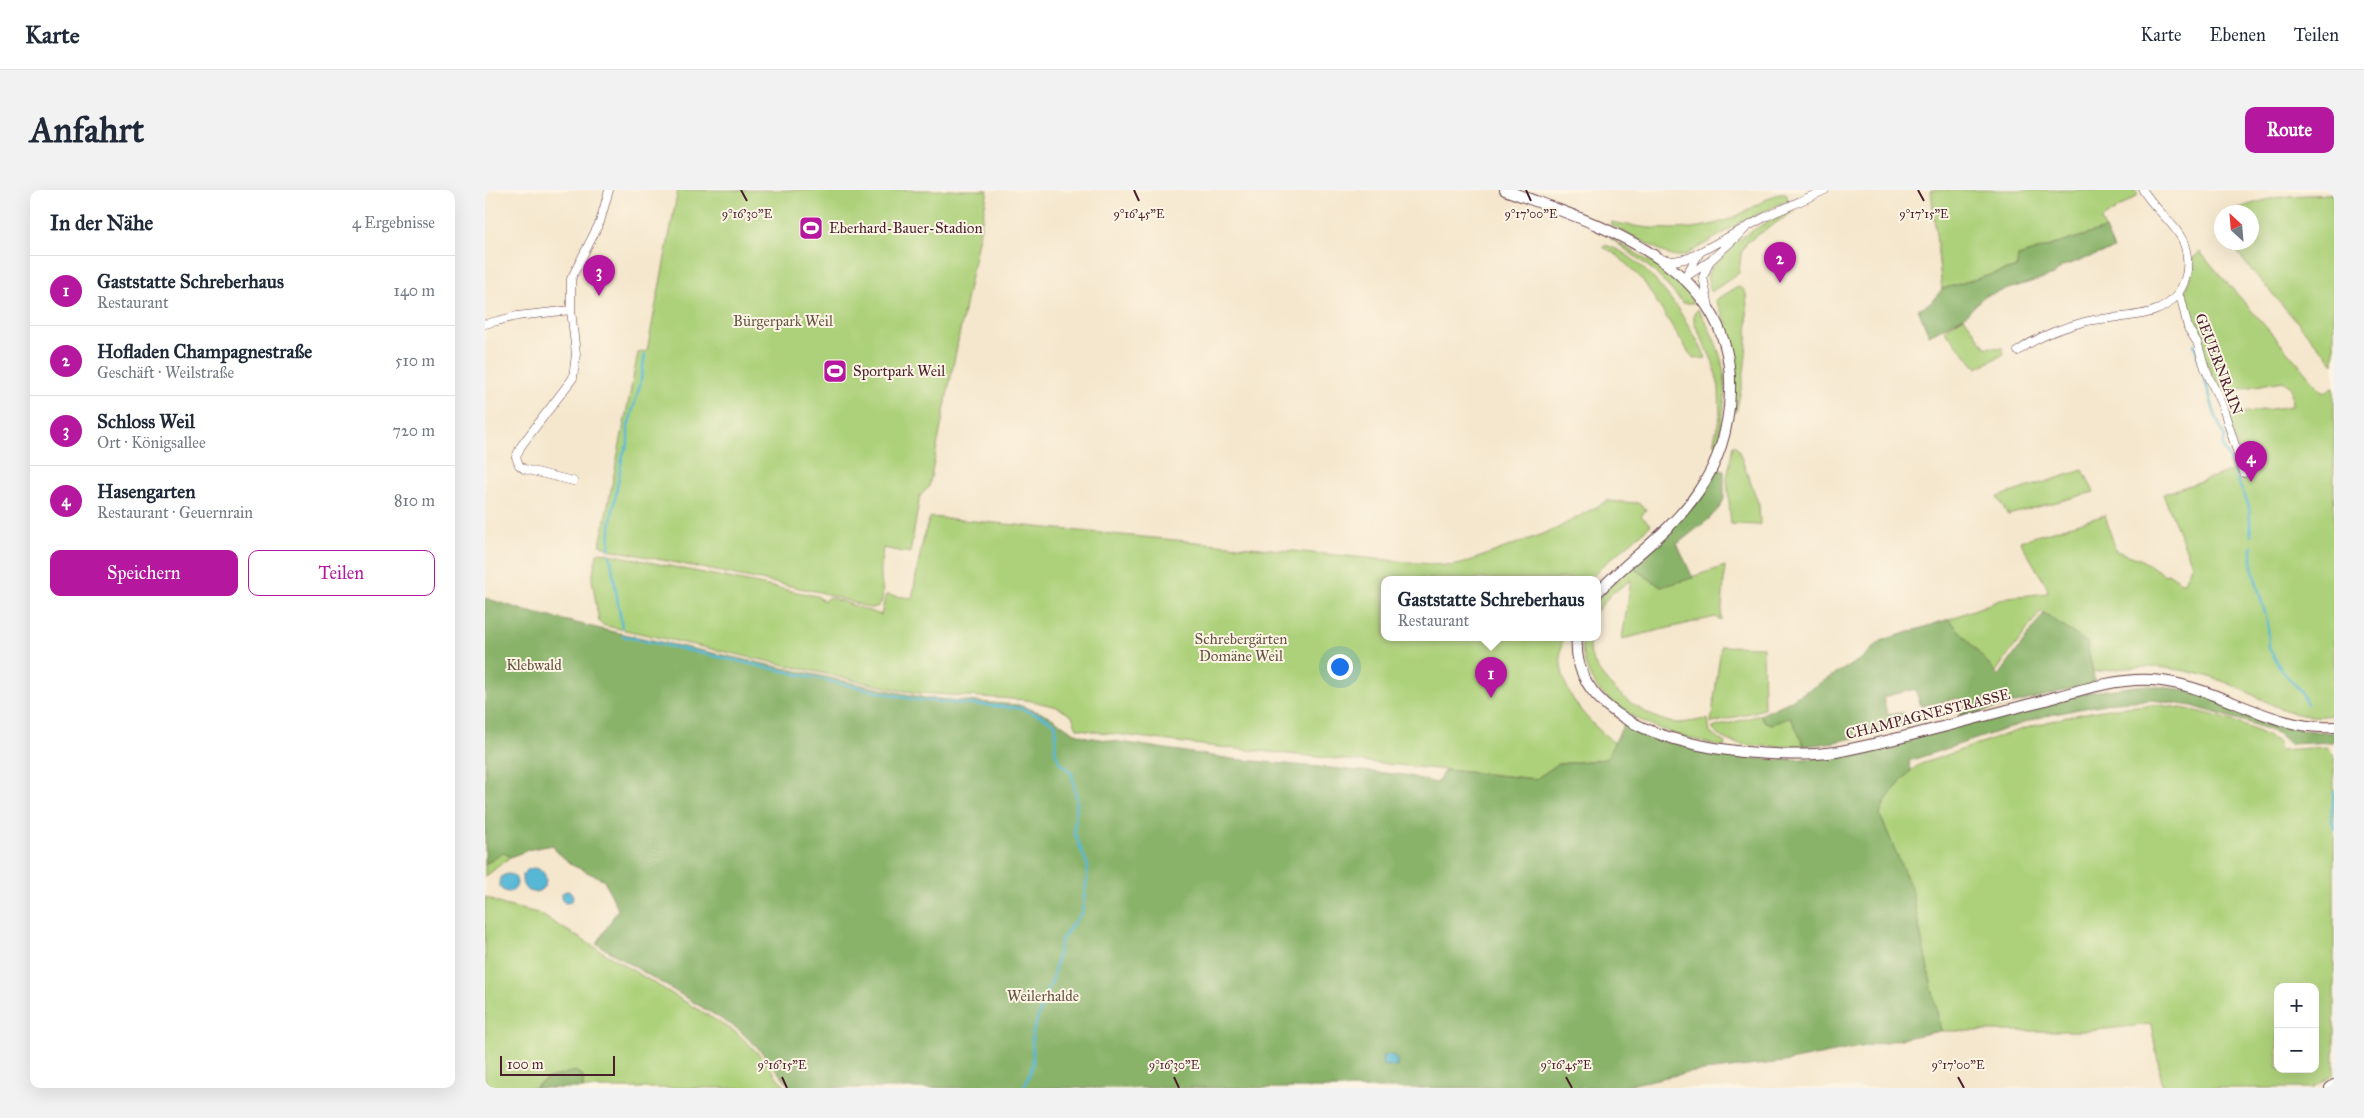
<!DOCTYPE html>
<html lang="de">
<meta charset="utf-8">
<style>
:root{--surface:#fff;--page:#f2f2f3;--text:#1f2937;--muted:#747a83;--line:#e0e1e3;--accent:#b5179e}
body{margin:0;font-family:"IM FELL Great Primer",serif;background:var(--page);color:var(--text)}
.controls{position:absolute;right:15px;bottom:15px;display:grid;overflow:hidden;border-radius:10px;box-shadow:0 5px 20px #0002}
.controls button{width:45px;height:45px;display:grid;place-items:center;padding:0;border:0;border-bottom:1px solid var(--line);background:var(--surface);color:var(--text);font:25px sans-serif}
.compass{position:absolute;left:1729px;top:15px;width:45px;height:45px;border-radius:50%;background:var(--surface);box-shadow:0 5px 20px #0002;rotate:334deg}
.scale{position:absolute;left:15px;bottom:12px;width:115px;box-sizing:border-box;padding-left:5px;border:2px solid #4a1f2b;border-top:0;font-size:14px;line-height:18px;white-space:nowrap;color:#4a1f2b;-webkit-text-stroke:4px #fcf5e5;paint-order:stroke}
.you{position:absolute;left:854px;top:476px;width:18px;height:18px;margin:-12px;border:4px solid #fff;border-radius:50%;background:#1a73e8;box-shadow:0 0 0 8px #1a73e833}
.badge{display:grid;place-items:center;width:32px;height:32px;border-radius:50%;background:var(--accent);color:#fff;font-size:16px;font-weight:700}
.pin{position:absolute;translate:-50% -41px;filter:drop-shadow(0 1px 2px #0008)}
.pin::after{content:'';position:absolute;top:26px;width:18px;height:15px;background:inherit;clip-path:polygon(0 0,100% 0,50% 100%)}
.popup{position:absolute;left:896px;top:386px;width:220px;height:65px;box-sizing:border-box;display:grid;place-content:center;border-radius:10px;background:var(--surface);filter:drop-shadow(0 1px 4px #0005);font-size:16px;white-space:nowrap;color:var(--muted)}
.popup b{font-size:19px;color:var(--text)}
.popup::after{content:'';position:absolute;left:50%;top:100%;margin-left:-10px;border:10px solid transparent;border-top-color:var(--surface)}
.list{margin:0;padding:0;list-style:none}
h2{display:flex;justify-content:space-between;align-items:center;height:65px;margin:0;padding:0 20px;font-size:21px}
h2 small{font-size:16px;font-weight:400;color:var(--muted)}
.list li{display:grid;grid-template-columns:32px 1fr auto;gap:15px;align-items:center;box-sizing:border-box;height:70px;padding:0 20px;border-top:1px solid var(--line)}
.list b{display:block;font-size:19px;white-space:nowrap}
.list p{margin:0;font-size:16px;white-space:nowrap;color:var(--muted)}
.list em{font-size:16px;font-style:normal;color:var(--muted)}
.actions{display:flex;gap:10px;padding:15px 20px}
.actions a{flex:1;padding:11px 0;border:1px solid var(--accent);border-radius:10px;text-align:center;font-size:18px;color:var(--accent)}
.actions .main{background:var(--accent);color:#fff}
.map{position:relative;flex:none;width:1849px;height:898px;overflow:hidden;border-radius:10px}
header{display:flex;align-items:center;gap:30px;box-sizing:border-box;height:70px;padding:0 25px;background:var(--surface);border-bottom:1px solid var(--line)}
header strong{font-size:24px}
nav{display:flex;gap:28px;margin-inline-start:auto;font-size:18px}
.intro{display:flex;align-items:center;justify-content:space-between;box-sizing:border-box;height:120px;padding:0 30px}
h1{margin:0;font-size:35px}
.button{padding:12px 22px;border-radius:10px;background:var(--accent);color:#fff;font-size:18px;font-weight:700}
main{display:flex;gap:30px;padding:0 30px}
aside{flex:1;background:var(--surface);border-radius:10px;box-shadow:0 5px 20px #0002}
.map>svg:first-child{display:block}
.green{fill:#add17a;stroke:#7c7852;fill-rule:evenodd}
.forest{fill:#8ab36a;stroke:#6a694a}
.water{fill:#57b8d5;stroke:#506c80}
.lines{fill:none;stroke-linecap:round;stroke-linejoin:round}
.stream{stroke:#57b8d5;stroke-width:2.5}
.minor-casing{stroke:#643d43;stroke-width:9}
.major-casing{stroke:#643d43;stroke-width:12}
.minor{stroke:#fff;stroke-width:8}
.major{stroke:#fff;stroke-width:10}
.ticks{fill:none;stroke:#4a1f2b;stroke-width:2}
.labels{text-anchor:middle;stroke-width:4;stroke-linejoin:round;paint-order:stroke}
.poi-label{font-size:15px;fill:#4a1f2b;stroke:#fcf5e5;text-anchor:start}
.park-label{font-size:15px;fill:#685443;stroke:#fcf5e5}
.street-label{font-size:15px;fill:#4a1f2b;stroke:#fcf5e5}
.ticks-label{font-size:12px;text-anchor:middle;fill:#4a1f2b;stroke:#fcf5e5;stroke-width:4;stroke-linejoin:round;paint-order:stroke}
</style>
<header>
<strong>Karte</strong>
<nav><a>Karte</a><a>Ebenen</a><a>Teilen</a></nav>
</header>
<div class="intro"><h1>Anfahrt</h1><a class="button">Route</a></div>
<main>
<aside>
<h2>In der Nähe<small>4 Ergebnisse</small></h2>
<ul class="list">
<li><span class="badge">1</span><div><b>Gaststatte Schreberhaus</b><p>Restaurant</p></div><em>140 m</em></li>
<li><span class="badge">2</span><div><b>Hofladen Champagnestraße</b><p>Geschäft · Weilstraße</p></div><em>510 m</em></li>
<li><span class="badge">3</span><div><b>Schloss Weil</b><p>Ort · Königsallee</p></div><em>720 m</em></li>
<li><span class="badge">4</span><div><b>Hasengarten</b><p>Restaurant · Geuernrain</p></div><em>810 m</em></li>
</ul>
<div class="actions"><a class="main">Speichern</a><a>Teilen</a></div>
</aside>
<div class="map">
<svg width="1849" height="898" viewBox="0 0 1849 898">
<rect width="100%" height="100%" fill="#fcf5e5"/>
<filter id="ink" filterUnits="userSpaceOnUse"><feTurbulence type="fractalNoise" baseFrequency=".02" numOctaves="2"/><feDisplacementMap in="SourceGraphic" scale="10" xChannelSelector="R" yChannelSelector="G"/><feConvolveMatrix kernelMatrix="1 2 1 2 8 2 1 2 1" color-interpolation-filters="sRGB"/></filter>
<filter id="wash" filterUnits="userSpaceOnUse"><feTurbulence type="fractalNoise" baseFrequency=".0096" numOctaves="4" result="noise"/><feDisplacementMap in="SourceGraphic" scale="20" xChannelSelector="R" yChannelSelector="G"/><feGaussianBlur stdDeviation="1.12" result="paint"/><feColorMatrix in="noise" values="0 0 0 0 0 0 0 0 0 0 0 0 0 0 0 0 0 1.4 0 .05"/><feComposite in="paint" operator="in"/></filter>
<g filter="url(#wash)">
<rect width="100%" height="100%" fill="#f5e7cd"/>
<path class="green" d="M193,0H503L444,297L435,306L425,363L398,358C397,367 395,376 396,386C396,397 404,418 385,418L335,402L123,359L115,355L153,163L162,161Z
M1446,0H1651L1653,5L1616,30L1620,39L1533,66L1532,77L1457,99Z
M1294,3H1301L1303,10L1257,32L1199,66H1186L1126,35L1127,32C1163,40 1208,43 1242,30C1261,23 1276,11 1294,3Z
M1849,3V174L1763,76L1746,53L1766,52V22H1742C1760,16 1779,9 1798,7C1815,4 1832,6 1849,3Z
M1308,19L1309,21L1262,52L1256,64L1254,83L1226,102L1222,86C1233,57 1280,32 1308,19Z
M1124,47L1179,80L1204,103L1209,113H1198L1168,80Z
M1120,55C1161,65 1205,132 1221,168L1208,169L1157,89L1132,65L1118,57Z
M1715,62L1838,202L1849,198V524L1846,525C1803,533 1772,502 1734,490C1686,474 1657,475 1608,482L1602,453L1556,421L1510,483L1464,429L1523,407L1563,403L1562,397L1535,351L1620,325L1631,361L1655,369L1680,385L1683,383L1696,392H1699L1707,374L1678,304L1749,280L1753,290L1762,287L1742,225L1807,216L1806,197L1798,191L1733,203L1714,153L1713,144L1705,134L1700,113V103L1708,82V68Z
M1253,97L1258,99L1261,104C1265,145 1261,182 1251,222L1248,221C1252,183 1250,143 1230,110Z
M1213,119C1244,170 1245,197 1232,255L1228,254L1235,226L1234,197L1227,170L1209,132V124Z
M1479,127L1500,157L1517,158L1519,164L1492,178L1459,140Z
M1248,255H1250L1253,259L1274,315L1275,335L1246,334L1242,289Z
M1598,280L1609,302L1523,325L1512,307Z
M1122,311L1153,313L1161,320L1156,326L1166,335L1122,372L1105,389H900V447H1078C1067,493 1096,527 1131,554L1122,569L1073,574L1051,589L724,556L606,541L592,538L587,526L572,517L542,510L434,503L414,500L117,435L114,432L107,389L112,364L115,362L332,406L339,411L344,407L396,425L401,405L427,408C430,394 439,334 446,327L966,376L979,373L1071,339Z
M1240,376L1236,430L1230,427L1137,449L1146,390L1126,404L1112,421V410L1116,405L1147,377L1176,397Z
M1097,447H1104C1099,482 1152,524 1184,532C1195,535 1211,530 1223,529L1225,543L1240,553L1239,557C1182,544 1093,521 1097,447Z
M1236,456L1278,457L1279,519L1229,533H1226Z
M1673,515C1714,519 1757,531 1793,552L1795,560L1842,557L1849,566V884L1829,898H1678L1666,834L1603,841H1456L1426,698L1395,625C1401,607 1418,583 1436,574C1518,546 1585,517 1673,515ZM1793,797H1830V879H1793Z
M1275,525L1280,532L1306,527L1319,556C1296,556 1239,561 1227,538Z
M19,662L25,667L0,687V674Z
M0,707L19,715L53,723L252,843L272,862L301,898H98V886L63,888L48,898H0Z"/>
<path class="forest" d="M1620,39L1629,59L1578,76L1568,85L1498,107L1479,127L1444,145L1433,119L1446,113L1457,99L1532,77L1533,66Z
M1231,280L1239,281V309L1235,317L1224,329L1192,354L1208,388L1176,397L1147,377L1173,353Z
M0,408L41,421L120,440L406,501L440,508L533,515L562,525L588,542L602,547L747,569L920,585L951,593L960,580L1051,589L1073,574L1121,569L1140,532C1162,540 1185,551 1208,558C1248,569 1290,572 1331,568L1606,502L1659,495L1702,500L1816,540L1849,543V552L1805,554L1794,544L1762,532L1707,516L1667,510L1629,512L1560,526L1424,571L1426,580L1399,612L1395,625L1426,698L1456,841L1299,872L1201,883L1129,898H306L273,858L253,839L112,754L133,719L119,690L87,675L71,661L68,655L46,659L25,667L19,663L0,674Z
M1559,423L1602,453L1610,493L1476,527L1474,522L1481,515L1474,508L1436,516L1430,499L1398,507L1402,524L1419,523L1424,534C1389,543 1355,553 1319,556L1306,527L1287,534L1280,532L1275,525L1301,513L1376,469L1396,451L1464,429L1514,486Z
M90,881L98,886V898H48L63,888Z"/>
<path class="water" d="M37 690a12 12 0 1 1 24 0a12 12 0 1 1-24 0Z
M14 693a9 9 0 1 1 18 0a9 9 0 1 1-18 0Z
M76 707a6 6 0 1 1 12 0a6 6 0 1 1-12 0Z
M902,865H907L912,870V877L897,875L898,866Z"/>
<g class="lines">
<path class="stream" d="M1709,154L1730,224L1740,247L1738,256L1764,316L1766,346
M1767,356V377L1783,434L1784,458L1797,481L1815,500L1822,514
M124,359L125,336L138,264L143,254V236L155,195L160,165
M125,365L137,437
M138,446L431,510L534,518L557,526L571,535L570,561L574,571L587,584L592,611L589,642L603,676L602,687L597,722L576,750L568,789L561,803L547,845L548,875L539,898
M1849,602L1846,626L1849,640"/>
</g>
</g>
<g filter="url(#ink)">
<g class="lines">
<g class="minor-casing">
<path id="minor" d="M1175,69L1189,71L1204,68L1282,26L1340,0
M1224,73L1218,87L1224,117
M1199,88L1225,71L1260,39
M1199,88L1214,64
M1693,104L1697,112L1703,138L1712,152L1720,178L1738,218L1759,283
M0,134L32,126L86,120
M1533,161C1552,147 1576,138 1599,132C1635,123 1683,134 1699,92C1704,79 1703,64 1698,51C1689,32 1669,19 1658,0
M88,291L39,279L34,275L31,267L36,256L88,188L91,164L86,120V89L115,32L124,0"/>
</g>
<g class="major-casing">
<path id="major" d="M1020,0C1117,36 1250,74 1245,202C1244,238 1234,272 1213,302C1186,342 1145,368 1112,403
M1092,447C1083,556 1276,572 1351,562C1419,549 1486,529 1553,512C1589,502 1629,488 1667,490C1731,494 1785,541 1849,537
M1845,898L1849,895"/>
</g>
<use href="#minor" class="minor"/>
<use href="#major" class="major"/>
</g>
</g>
<path class="ticks" d="M256,0L262,11M649,0L654,11M1041,0L1046,11M1433,0L1439,11M297,887L302,898M689,887L694,898M1081,887L1087,898M1473,887L1479,898"/>
<defs>
<g id="stadium-square" transform="scale(1.25)"><rect x="-9" y="-9" width="18" height="18" rx="4" fill="#b5179e" stroke="#fcf5e5"/><path d="M0-5a6.5 5 0 1 0 0 10a6.5 5 0 1 0 0-10ZM-3.5-1.8h7v3.6h-7Z" fill="#fff"/></g>
</defs>
<g fill-rule="evenodd">
<use href="#stadium-square" x="326" y="38"/>
<use href="#stadium-square" x="350" y="181"/>
</g>
<g class="labels">
<g class="poi-label">
<text x="344" y="43">Eberhard-Bauer-Stadion</text>
<text x="368" y="186">Sportpark Weil</text>
</g>
<g class="park-label">
<text x="298" y="136">Bürgerpark Weil</text>
<text x="756" y="454">Schrebergärten<tspan x="756" dy="17">Domäne Weil</tspan></text>
<text x="49" y="480">Klebwald</text>
<text x="558" y="811">Weilerhalde</text>
</g>
<g class="street-label">
<text transform="translate(1734 174) rotate(69)" y="5">GEUERNRAIN</text>
<text transform="translate(1443 524) rotate(-14)" y="5">CHAMPAGNESTRASSE</text>
</g>
</g>
<g class="ticks-label">
<text x="262" y="28">9°16'30"E</text>
<text x="1046" y="28">9°17'00"E</text>
<text x="1439" y="28">9°17'15"E</text>
<text x="654" y="28">9°16'45"E</text>
<text x="297" y="879">9°16'15"E</text>
<text x="689" y="879">9°16'30"E</text>
<text x="1081" y="879">9°16'45"E</text>
<text x="1473" y="879">9°17'00"E</text>
</g>
</svg>
<div class="controls">
<button>+</button>
<button>−</button>
</div>
<svg class="compass" viewBox="-18 -18 36 36"><path d="M0-13l5 13h-10z" fill="#e53935"/><path d="M0 13l5-13h-10z" fill="#747a83"/></svg>
<div class="scale">100 m</div>
<div class="you"></div>
<div class="pin badge" style="left:1006px;top:508px">1</div>
<div class="popup"><b>Gaststatte Schreberhaus</b>Restaurant</div>
<div class="pin badge" style="left:1295px;top:93px">2</div>
<div class="pin badge" style="left:114px;top:106px">3</div>
<div class="pin badge" style="left:1766px;top:292px">4</div>
</div>
</main>
